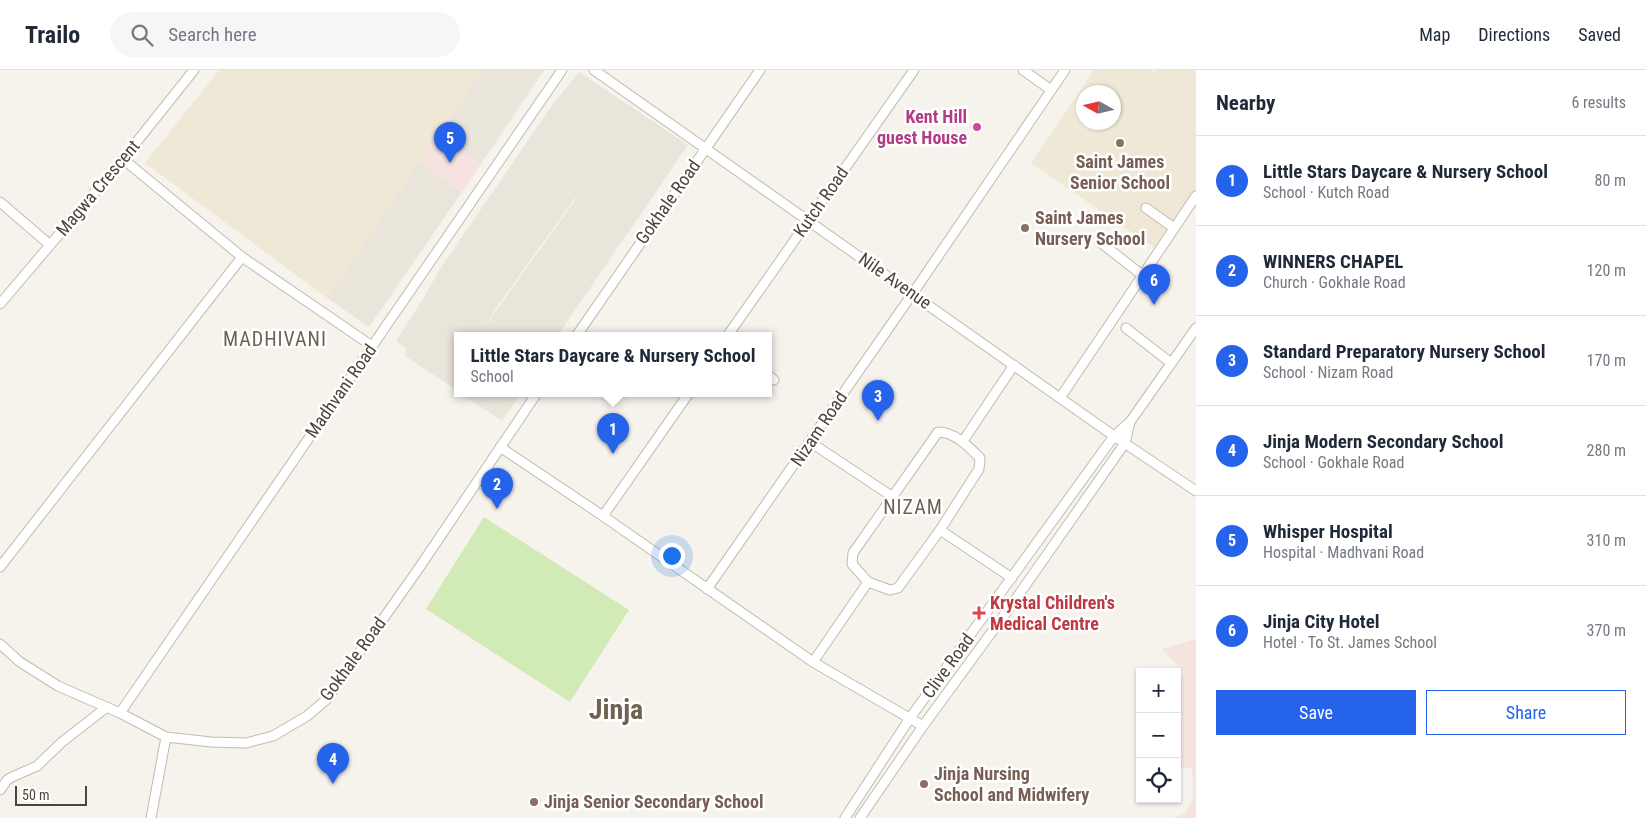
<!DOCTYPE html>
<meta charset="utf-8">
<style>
:root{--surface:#fff;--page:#f6f6f7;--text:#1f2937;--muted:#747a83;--line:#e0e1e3;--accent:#2563eb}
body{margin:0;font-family:"Roboto Condensed",sans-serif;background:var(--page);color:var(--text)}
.controls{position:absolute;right:15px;bottom:15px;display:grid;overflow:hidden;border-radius:0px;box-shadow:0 1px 4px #0004}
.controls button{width:45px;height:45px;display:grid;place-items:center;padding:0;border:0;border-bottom:1px solid var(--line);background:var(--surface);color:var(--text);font:25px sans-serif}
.compass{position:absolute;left:1076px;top:15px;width:45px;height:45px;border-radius:50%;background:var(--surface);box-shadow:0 1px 4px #0004;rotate:278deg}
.scale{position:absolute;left:15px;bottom:12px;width:72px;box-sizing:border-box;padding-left:5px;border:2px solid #4b4439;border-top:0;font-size:14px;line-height:18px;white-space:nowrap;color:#4b4439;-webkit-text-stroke:4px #fff;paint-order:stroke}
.you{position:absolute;left:671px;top:485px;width:18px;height:18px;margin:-12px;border:4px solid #fff;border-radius:50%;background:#1a73e8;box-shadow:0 0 0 8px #1a73e833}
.badge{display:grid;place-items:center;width:32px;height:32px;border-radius:50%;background:var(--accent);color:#fff;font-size:16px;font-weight:700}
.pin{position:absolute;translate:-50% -41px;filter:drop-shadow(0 1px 2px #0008)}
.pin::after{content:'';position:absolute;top:26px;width:18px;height:15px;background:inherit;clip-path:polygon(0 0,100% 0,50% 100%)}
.popup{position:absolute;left:454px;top:262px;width:318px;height:65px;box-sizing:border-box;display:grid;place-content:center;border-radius:0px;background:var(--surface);filter:drop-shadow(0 1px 4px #0005);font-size:16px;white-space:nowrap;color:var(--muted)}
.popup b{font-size:19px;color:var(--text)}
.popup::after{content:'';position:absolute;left:50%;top:100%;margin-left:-10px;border:10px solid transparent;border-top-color:var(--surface)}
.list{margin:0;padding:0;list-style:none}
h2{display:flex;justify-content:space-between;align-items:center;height:65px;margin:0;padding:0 20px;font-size:21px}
h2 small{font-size:16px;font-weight:400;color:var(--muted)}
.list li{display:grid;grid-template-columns:32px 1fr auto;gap:15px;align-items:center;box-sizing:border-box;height:90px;padding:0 20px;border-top:1px solid var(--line)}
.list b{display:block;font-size:19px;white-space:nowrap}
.list p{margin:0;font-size:16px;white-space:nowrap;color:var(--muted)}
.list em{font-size:16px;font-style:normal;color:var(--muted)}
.actions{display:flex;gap:10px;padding:15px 20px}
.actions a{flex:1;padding:11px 0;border:1px solid var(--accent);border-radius:0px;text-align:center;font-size:18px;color:var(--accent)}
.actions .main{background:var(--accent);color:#fff}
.icon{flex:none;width:28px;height:28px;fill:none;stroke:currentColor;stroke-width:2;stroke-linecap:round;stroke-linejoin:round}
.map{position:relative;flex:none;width:1196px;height:748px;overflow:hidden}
header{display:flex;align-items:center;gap:30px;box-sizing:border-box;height:70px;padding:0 25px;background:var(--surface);border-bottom:1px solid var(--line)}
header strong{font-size:24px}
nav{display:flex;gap:28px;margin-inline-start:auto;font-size:18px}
.search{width:350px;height:45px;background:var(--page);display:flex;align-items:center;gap:12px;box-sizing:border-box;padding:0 18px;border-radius:28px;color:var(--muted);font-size:19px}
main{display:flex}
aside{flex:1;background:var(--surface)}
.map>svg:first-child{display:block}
.residential{fill:#eae5da;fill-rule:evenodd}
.education{fill:#efe8d6;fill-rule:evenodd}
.medical{fill:#f6e3e0}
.green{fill:#d2eab5}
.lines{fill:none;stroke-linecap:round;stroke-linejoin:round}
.minor-casing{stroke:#c2bbae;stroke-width:11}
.minor{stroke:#fff;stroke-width:9}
.hotel-dot{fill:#d1479c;stroke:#fff;stroke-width:2}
.education-dot{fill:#8d6e63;stroke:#fff;stroke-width:2}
.health-dot{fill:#e0444e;stroke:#fff;stroke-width:2}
.labels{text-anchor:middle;stroke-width:5;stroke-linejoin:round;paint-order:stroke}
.hotel-label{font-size:18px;font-weight:bold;fill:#b23c85;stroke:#fff;text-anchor:end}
.education-label{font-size:18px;font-weight:bold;fill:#785e54;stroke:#fff;text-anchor:start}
.street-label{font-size:18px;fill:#4b4439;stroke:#fff}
.health-label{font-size:18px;font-weight:bold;fill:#be3a42;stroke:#fff;text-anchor:start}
.quarter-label{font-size:20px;letter-spacing:1px;fill:#6e6250;stroke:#fff}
.town-label{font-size:28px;font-weight:bold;fill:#6e6250;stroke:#fff}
</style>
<header>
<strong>Trailo</strong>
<div class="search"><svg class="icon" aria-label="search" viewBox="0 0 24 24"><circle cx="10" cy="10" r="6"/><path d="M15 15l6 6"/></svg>Search here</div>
<nav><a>Map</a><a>Directions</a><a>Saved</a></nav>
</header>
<main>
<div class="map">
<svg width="1196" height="748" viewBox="0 0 1196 748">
<rect width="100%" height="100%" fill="#f6f3ec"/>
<path class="residential" d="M482,0H544L481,94L438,65Z
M579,2L688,75L558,265H458V321L405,286L406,278L396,271L424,227L440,199L555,31ZM575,128L576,129L485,256L496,238Z
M419,92L462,122L369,257L327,228Z
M460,323H521L502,351Z"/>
<path class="education" d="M219,0H482L327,228L145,93Z
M1094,0H1150L1153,2L1155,0H1196V135L1163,184L1031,93ZM1084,22H1114V52H1084Z"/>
<path class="medical" d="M438,65L481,94L462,122L419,92Z
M1196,569V748H1174L1184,744L1192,731L1193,720L1192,698H1177V621L1184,602L1162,579Z"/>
<path class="green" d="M484,447L629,540L570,632L426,539Z"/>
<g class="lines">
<g class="minor-casing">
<path id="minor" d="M594,0L1114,366L1196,421
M1023,0L1051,20
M123,89L242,187L372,276
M0,132L50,175
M1146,138L1174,158
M1100,172L1142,205
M0,234L123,89L194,0
M1126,258L1171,293
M577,265L760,0
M728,265L914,0
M768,305L774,310
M1060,328L1196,126
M938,362C955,362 969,377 980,388L979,399L940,460L898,518L890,520L868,512L852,494L853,483Z
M963,371L1014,295
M810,372L893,427
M500,377L603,446L813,592L923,656
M603,446L689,323
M940,460L1012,508
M0,497L242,187
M707,519L913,223L1065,0
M0,574L20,592L58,616L120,643L166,667L211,672L246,673L273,666L307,646L326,630L419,498L537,323
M813,592L868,512
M120,643L562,0
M0,720L7,710L12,707L37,696L62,672L107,637
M151,748L166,667
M845,748L910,648L1114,366L1130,352L1196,258
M860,748L923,656L1013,533L1125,373L1130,352"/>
</g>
<use href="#minor" class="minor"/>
</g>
<circle class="hotel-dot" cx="977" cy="57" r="5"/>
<g class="education-dot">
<circle cx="1120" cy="73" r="5"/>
<circle cx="1025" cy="158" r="5"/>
<circle cx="924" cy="714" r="5"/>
<circle cx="534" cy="732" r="5"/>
</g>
<path class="health-dot" d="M976.5 535.5h5v5h5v5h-5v5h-5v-5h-5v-5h5z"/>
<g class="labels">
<g class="hotel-label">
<text x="967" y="53">Kent Hill<tspan x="967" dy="21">guest House</tspan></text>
</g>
<g class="education-label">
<text x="1120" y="98" text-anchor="middle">Saint James<tspan x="1120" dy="21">Senior School</tspan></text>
<text x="1035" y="154">Saint James<tspan x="1035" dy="21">Nursery School</tspan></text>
<text x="934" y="710">Jinja Nursing<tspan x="934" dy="21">School and Midwifery</tspan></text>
<text x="544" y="738">Jinja Senior Secondary School</text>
</g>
<g class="street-label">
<text transform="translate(98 118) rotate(-50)" y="6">Magwa Crescent</text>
<text transform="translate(668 132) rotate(-55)" y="6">Gokhale Road</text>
<text transform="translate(821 132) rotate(-55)" y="6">Kutch Road</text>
<text transform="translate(895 211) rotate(35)" y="6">Nile Avenue</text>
<text transform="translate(341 321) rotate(-55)" y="6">Madhvani Road</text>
<text transform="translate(819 359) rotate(-56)" y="6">Nizam Road</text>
<text transform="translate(353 589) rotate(-54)" y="6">Gokhale Road</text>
<text transform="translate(948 596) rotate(-54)" y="6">Clive Road</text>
</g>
<g class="health-label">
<text x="990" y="539">Krystal Children's<tspan x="990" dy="21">Medical Centre</tspan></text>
</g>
<g class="quarter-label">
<text x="275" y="276">MADHIVANI</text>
<text x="913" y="444">NIZAM</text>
</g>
<g class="town-label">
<text x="616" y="649">Jinja</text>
</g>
</g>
</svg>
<div class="controls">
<button>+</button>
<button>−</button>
<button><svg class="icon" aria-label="locate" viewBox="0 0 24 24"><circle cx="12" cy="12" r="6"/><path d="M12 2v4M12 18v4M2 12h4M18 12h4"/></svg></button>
</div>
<svg class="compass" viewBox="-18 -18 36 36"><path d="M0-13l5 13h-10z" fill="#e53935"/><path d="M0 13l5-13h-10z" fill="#747a83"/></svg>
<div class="scale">50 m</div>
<div class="you"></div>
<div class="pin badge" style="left:613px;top:384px">1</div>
<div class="popup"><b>Little Stars Daycare &amp; Nursery School</b>School</div>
<div class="pin badge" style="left:497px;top:439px">2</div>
<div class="pin badge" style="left:878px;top:351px">3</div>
<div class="pin badge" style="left:333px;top:714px">4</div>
<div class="pin badge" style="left:450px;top:93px">5</div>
<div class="pin badge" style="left:1154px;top:235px">6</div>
</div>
<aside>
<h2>Nearby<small>6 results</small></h2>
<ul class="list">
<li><span class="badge">1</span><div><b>Little Stars Daycare &amp; Nursery School</b><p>School · Kutch Road</p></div><em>80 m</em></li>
<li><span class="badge">2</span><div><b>WINNERS CHAPEL</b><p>Church · Gokhale Road</p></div><em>120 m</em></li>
<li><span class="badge">3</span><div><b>Standard Preparatory Nursery School</b><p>School · Nizam Road</p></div><em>170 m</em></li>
<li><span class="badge">4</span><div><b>Jinja Modern Secondary School</b><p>School · Gokhale Road</p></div><em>280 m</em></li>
<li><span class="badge">5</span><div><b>Whisper Hospital</b><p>Hospital · Madhvani Road</p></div><em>310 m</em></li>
<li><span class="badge">6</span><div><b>Jinja City Hotel</b><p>Hotel · To St. James School</p></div><em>370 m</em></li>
</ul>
<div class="actions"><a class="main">Save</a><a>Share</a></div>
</aside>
</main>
